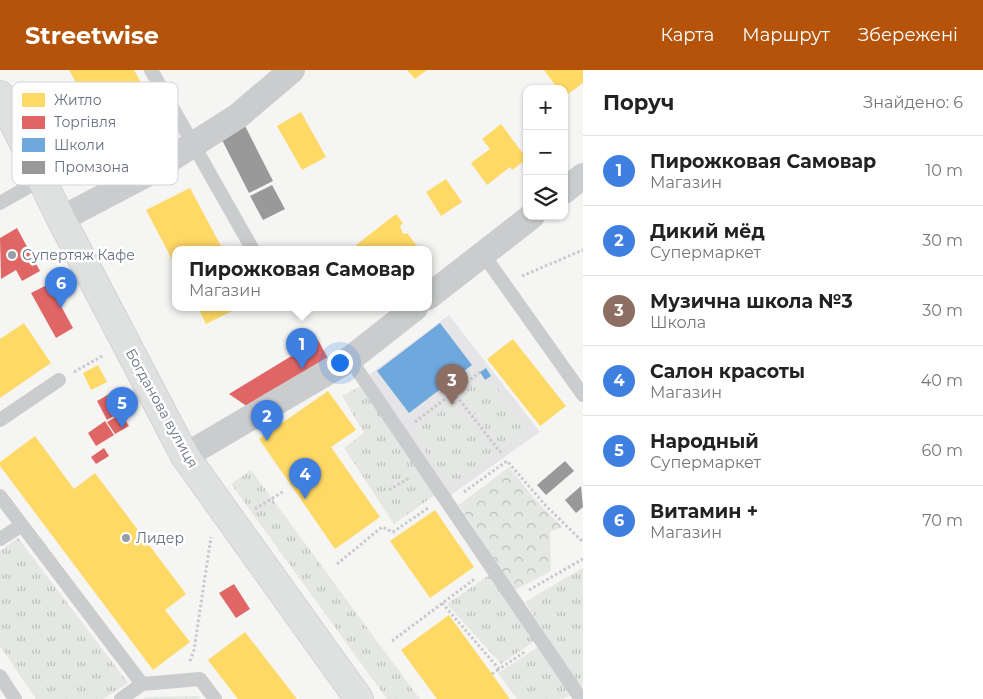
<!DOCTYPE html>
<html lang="uk">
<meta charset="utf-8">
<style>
:root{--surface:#fff;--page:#f6f6f6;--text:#222;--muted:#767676;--line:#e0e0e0;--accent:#b45309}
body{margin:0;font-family:Montserrat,sans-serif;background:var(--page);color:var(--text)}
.controls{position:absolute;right:15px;top:15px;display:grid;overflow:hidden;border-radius:10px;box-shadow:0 1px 4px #0004}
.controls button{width:45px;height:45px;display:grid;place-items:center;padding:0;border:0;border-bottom:1px solid var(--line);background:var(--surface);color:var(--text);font:25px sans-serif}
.you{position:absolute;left:339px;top:292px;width:18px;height:18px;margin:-12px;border:4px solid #fff;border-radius:50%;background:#1a73e8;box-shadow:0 0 0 8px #1a73e833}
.badge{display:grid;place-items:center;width:32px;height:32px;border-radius:50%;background:var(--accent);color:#fff;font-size:16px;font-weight:700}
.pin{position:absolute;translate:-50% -41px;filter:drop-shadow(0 1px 2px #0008)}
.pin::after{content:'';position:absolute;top:26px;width:18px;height:15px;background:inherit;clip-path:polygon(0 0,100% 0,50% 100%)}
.popup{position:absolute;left:172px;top:176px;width:260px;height:65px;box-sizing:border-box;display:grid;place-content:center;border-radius:10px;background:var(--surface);filter:drop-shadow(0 1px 4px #0005);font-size:16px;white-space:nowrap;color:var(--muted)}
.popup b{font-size:19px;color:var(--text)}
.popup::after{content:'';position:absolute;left:50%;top:100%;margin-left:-10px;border:10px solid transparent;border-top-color:var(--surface)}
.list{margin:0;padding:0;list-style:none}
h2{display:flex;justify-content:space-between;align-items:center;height:65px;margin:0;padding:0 20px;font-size:21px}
h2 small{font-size:16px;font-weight:400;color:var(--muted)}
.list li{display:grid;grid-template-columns:32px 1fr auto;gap:15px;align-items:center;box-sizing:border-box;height:70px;padding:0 20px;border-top:1px solid var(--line)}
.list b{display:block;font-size:19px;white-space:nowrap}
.list p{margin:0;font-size:16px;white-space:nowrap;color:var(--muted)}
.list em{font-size:16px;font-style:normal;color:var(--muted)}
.icon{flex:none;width:28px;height:28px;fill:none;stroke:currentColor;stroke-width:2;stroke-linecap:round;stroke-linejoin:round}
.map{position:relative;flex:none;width:583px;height:629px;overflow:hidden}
header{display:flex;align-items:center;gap:30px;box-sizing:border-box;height:70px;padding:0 25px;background:var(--accent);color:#fff}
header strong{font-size:24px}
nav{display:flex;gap:28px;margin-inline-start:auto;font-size:18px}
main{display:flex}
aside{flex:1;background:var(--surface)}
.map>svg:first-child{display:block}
.built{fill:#e5e5e7}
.grass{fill:url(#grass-tufts)}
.forest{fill:url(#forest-crowns)}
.homes{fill:#ffd966}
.shops{fill:#e06666}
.schools{fill:#6fa8dc}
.industry{fill:#999}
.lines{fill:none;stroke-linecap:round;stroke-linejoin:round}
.primary-casing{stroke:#d2d3d4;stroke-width:30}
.path{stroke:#c9c9ca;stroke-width:3;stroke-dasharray:2.5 2.5;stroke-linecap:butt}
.service{stroke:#cbcccd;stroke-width:14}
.minor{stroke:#cbcccd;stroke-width:26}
.primary{stroke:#dfe0e0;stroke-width:28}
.poi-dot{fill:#999ea9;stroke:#fff;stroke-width:2}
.labels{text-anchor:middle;stroke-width:5;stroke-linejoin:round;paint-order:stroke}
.poi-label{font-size:14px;fill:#686f81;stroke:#fff;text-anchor:start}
.street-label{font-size:14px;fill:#686f81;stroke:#fff}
.key{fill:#fff;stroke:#d2d4d9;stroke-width:1}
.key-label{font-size:14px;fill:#686f81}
</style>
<header>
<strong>Streetwise</strong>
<nav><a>Карта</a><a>Маршрут</a><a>Збережені</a></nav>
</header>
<main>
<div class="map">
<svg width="583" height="629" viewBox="0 0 583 629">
<defs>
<pattern id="grass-tufts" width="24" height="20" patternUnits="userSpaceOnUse" patternTransform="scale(1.25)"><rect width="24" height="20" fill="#e4e7e3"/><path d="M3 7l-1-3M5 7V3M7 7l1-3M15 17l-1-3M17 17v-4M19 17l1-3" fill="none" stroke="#bdbfbd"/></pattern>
<pattern id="forest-crowns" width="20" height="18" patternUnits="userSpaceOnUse" patternTransform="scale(1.25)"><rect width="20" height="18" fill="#e4e7e3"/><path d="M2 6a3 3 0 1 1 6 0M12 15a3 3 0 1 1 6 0" fill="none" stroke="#bdbfbd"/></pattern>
</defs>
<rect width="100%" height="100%" fill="#f5f5f4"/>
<path class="built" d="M449,245L540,362L448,427L366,307Z"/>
<path class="grass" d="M480,307L485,313L490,309L529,360L501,380L461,325Z
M363,315L435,425L394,454L344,378L364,363L342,326Z
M454,330L495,384L450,416L413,364Z
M251,400L413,620L420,629H387L231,414Z
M18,468L128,613L103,629H36L0,576V481Z
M583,498V613L581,619L525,532Z
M492,503L536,570L501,594L447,534Z
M541,575L573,623L563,629H517L498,603Z
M198,626L201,629H143L146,627Z"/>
<path class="forest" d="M509,397L534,428L562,457L550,462L551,501L515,520L459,435Z"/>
<path class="homes" d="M69,0H134L162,50L113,78Z
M407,0H427L415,9Z
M544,0H583V13L564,27V19H558Z
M301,42L326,87L302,100L277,56Z
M501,54L527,89L512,100L510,97L487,115L471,93L490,79L482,69Z
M446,109L462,132L441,146L426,122Z
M190,118L223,180H176V197L146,140Z
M396,144L403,153L400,156L403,164L407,163L420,180H360L356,175Z
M198,238H238L206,254Z
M24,253L51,293L0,328V269Z
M513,269L566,336L540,356L487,289Z
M98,295L107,312L91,320L83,303Z
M328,321L356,360L331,377L380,447L335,479L259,369Z
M35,366L74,419L95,403L186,524L165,540L190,572L153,600L0,396V392Z
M435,440L474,497L430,528L390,471Z
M449,545L492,604L510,629H437L401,580Z
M245,562L297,629H238L221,607L208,590Z"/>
<path class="shops" d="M17,158L40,201L22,211L16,200L1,209L0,168Z
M49,214L73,258L56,268L31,223Z
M318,270L329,290L251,339L229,324Z
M111,323L121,342L107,350L97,331Z
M121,344L129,356L115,364L107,352Z
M105,351L114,365L96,376L88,363Z
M104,378L109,386L96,394L91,387Z
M234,514L250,539L236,548L219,523Z"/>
<path class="schools" d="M440,253L472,295L409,343L377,301Z
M486,298L491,306L485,310L480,302Z"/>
<path class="industry" d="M243,52L273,111L249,123L219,64Z
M272,115L285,139L263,150L250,126Z
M565,391L574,401L546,425L537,415Z
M581,416L583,437L576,443L565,430Z"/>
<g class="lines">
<g class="primary-casing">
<path id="primary" d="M0,25L61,149L185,386L359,629"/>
</g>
<path class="path" d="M522,206L583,180
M74,302L104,285
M447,314L501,383
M415,352L480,302
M389,420L409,408
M464,422L507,391L547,437L583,472
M255,439L284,421
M337,494L382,457L393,462L428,438
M529,520L583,489
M442,533L499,599L526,581
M392,571L476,508
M190,591L194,580L211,467
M492,604L499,599"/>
<path class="service" d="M151,0L253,180
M0,133L42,109
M483,184L583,325
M350,289L581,629
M0,350L59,310
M0,426L142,614L200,609L215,629
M0,469L22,455
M0,606L15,629
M121,629L142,614"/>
<path class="minor" d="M564,121L583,106
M61,149L147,104L238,46L292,0
M428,227L532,146
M185,386L350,289L415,238"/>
<use href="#primary" class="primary"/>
</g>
<g class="poi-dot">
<circle cx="12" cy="185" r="5"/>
<circle cx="126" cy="468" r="5"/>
</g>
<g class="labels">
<g class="poi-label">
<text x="22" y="190">Супертяж Кафе</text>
<text x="136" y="473">Лидер</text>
</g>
<g class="street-label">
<text transform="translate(162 338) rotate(61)" y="5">Богданова вулиця</text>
</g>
</g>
<rect x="12" y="12" width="166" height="103" rx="8" class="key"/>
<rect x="22" y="23" width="23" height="14" fill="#ffd966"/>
<rect x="22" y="46" width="23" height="13" fill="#e06666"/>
<rect x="22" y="68" width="23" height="14" fill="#6fa8dc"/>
<rect x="22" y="91" width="23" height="13" fill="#999"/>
<g class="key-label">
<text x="54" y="35">Житло</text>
<text x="54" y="57">Торгівля</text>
<text x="54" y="80">Школи</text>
<text x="54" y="102">Промзона</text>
</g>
</svg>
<div class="controls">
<button>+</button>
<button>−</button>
<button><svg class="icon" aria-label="layers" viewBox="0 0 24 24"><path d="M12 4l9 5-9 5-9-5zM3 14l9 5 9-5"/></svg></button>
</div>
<div class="you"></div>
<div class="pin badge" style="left:302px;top:299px;background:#3f7fe0">1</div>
<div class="popup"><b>Пирожковая Самовар</b>Магазин</div>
<div class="pin badge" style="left:267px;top:371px;background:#3f7fe0">2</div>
<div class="pin badge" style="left:452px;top:335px;background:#8d6e63">3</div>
<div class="pin badge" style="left:305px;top:429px;background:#3f7fe0">4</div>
<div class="pin badge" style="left:122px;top:358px;background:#3f7fe0">5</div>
<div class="pin badge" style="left:61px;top:238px;background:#3f7fe0">6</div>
</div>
<aside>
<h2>Поруч<small>Знайдено: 6</small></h2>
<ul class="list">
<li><span class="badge" style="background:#3f7fe0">1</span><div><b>Пирожковая Самовар</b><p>Магазин</p></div><em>10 m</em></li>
<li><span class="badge" style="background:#3f7fe0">2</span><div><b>Дикий мёд</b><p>Супермаркет</p></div><em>30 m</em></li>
<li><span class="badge" style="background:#8d6e63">3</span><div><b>Музична школа №3</b><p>Школа</p></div><em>30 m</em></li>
<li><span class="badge" style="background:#3f7fe0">4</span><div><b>Салон красоты</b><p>Магазин</p></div><em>40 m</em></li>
<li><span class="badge" style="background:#3f7fe0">5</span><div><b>Народный</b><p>Супермаркет</p></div><em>60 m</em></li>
<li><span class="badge" style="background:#3f7fe0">6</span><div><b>Витамин +</b><p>Магазин</p></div><em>70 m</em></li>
</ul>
</aside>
</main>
